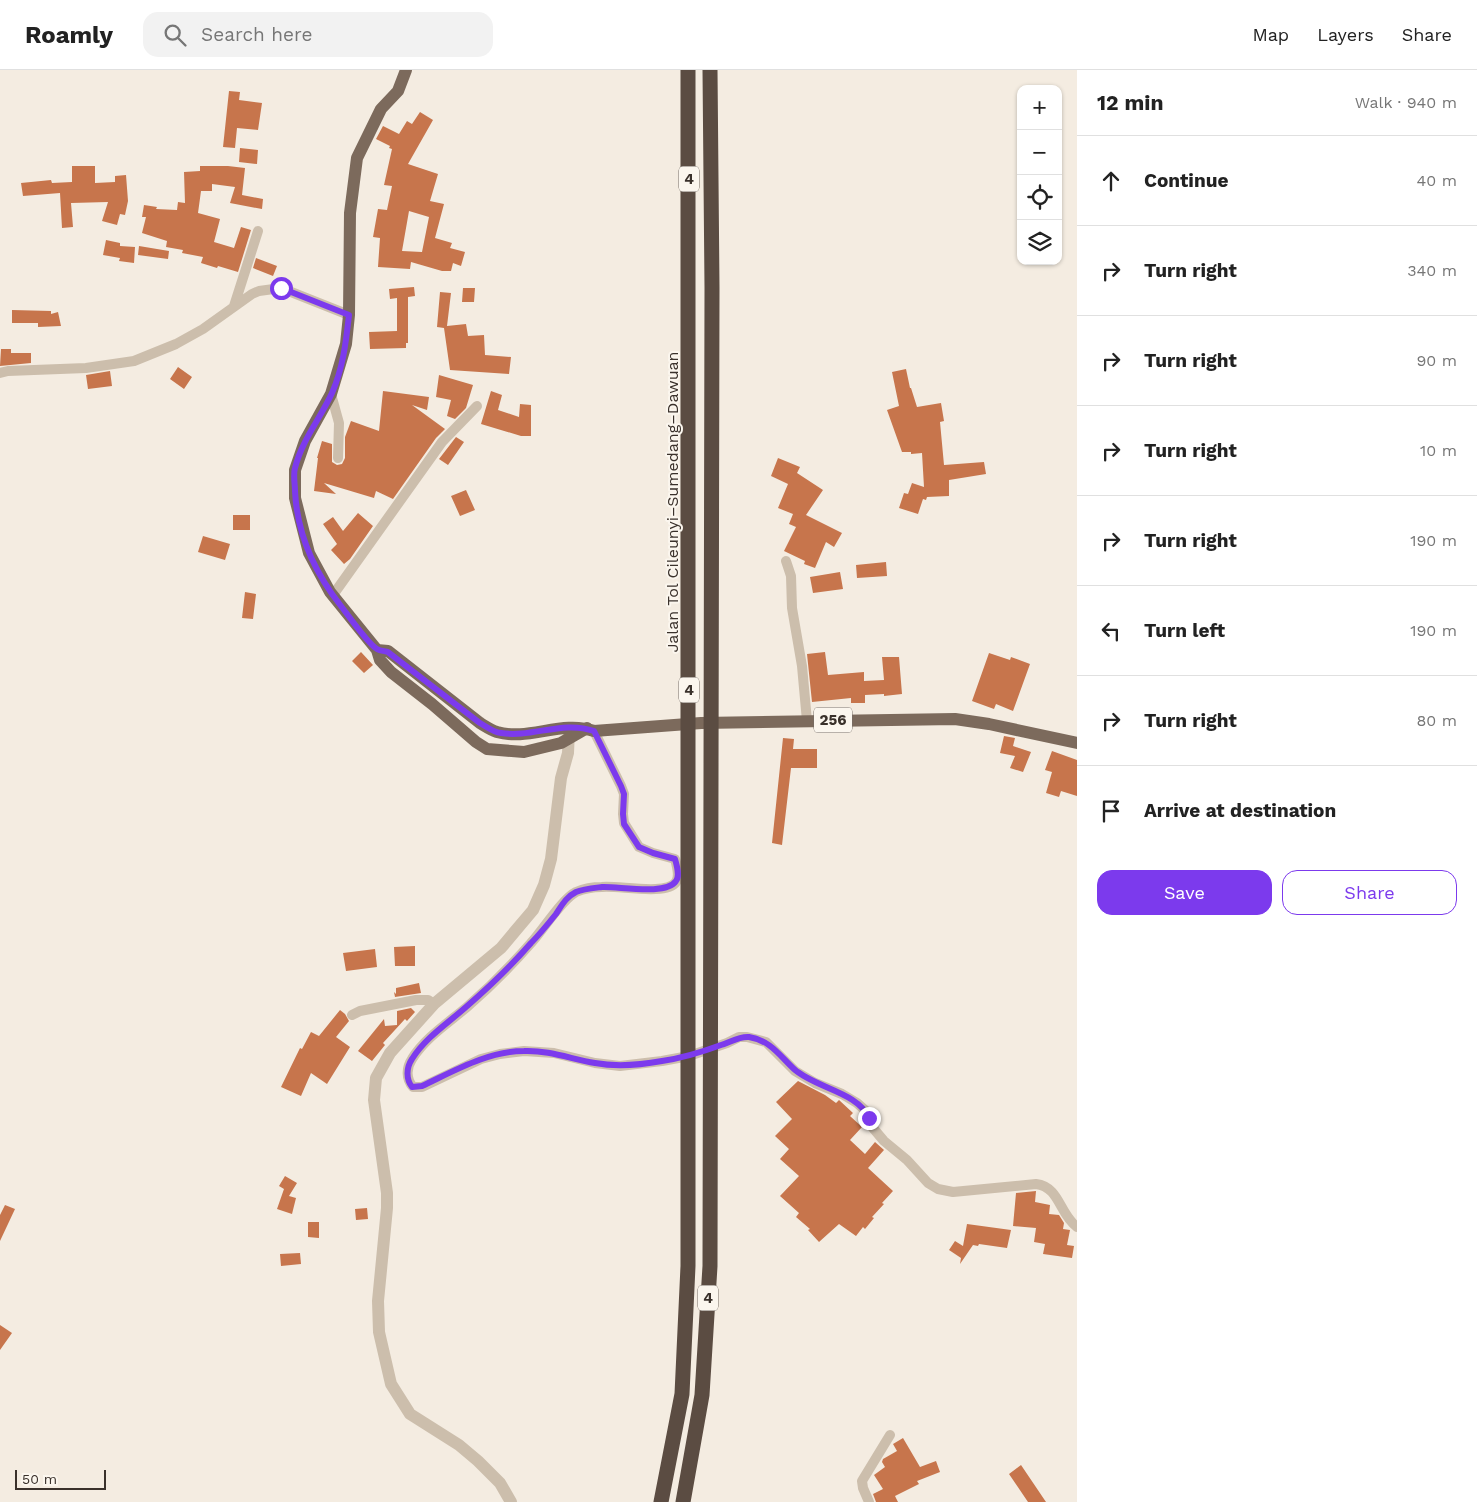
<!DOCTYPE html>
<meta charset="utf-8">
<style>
:root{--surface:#fff;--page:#f2f2f2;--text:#222;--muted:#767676;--line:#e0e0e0;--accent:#7c3aed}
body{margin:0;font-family:"Work Sans",sans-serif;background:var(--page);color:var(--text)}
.controls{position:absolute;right:15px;top:15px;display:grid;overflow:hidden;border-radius:10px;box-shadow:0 1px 4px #0004}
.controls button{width:45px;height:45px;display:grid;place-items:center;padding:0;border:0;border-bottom:1px solid var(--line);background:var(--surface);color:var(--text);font:25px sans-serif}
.scale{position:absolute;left:15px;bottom:12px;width:91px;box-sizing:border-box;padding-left:5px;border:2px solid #3a312b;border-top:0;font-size:14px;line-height:18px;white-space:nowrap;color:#3a312b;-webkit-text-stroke:4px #fbf6ee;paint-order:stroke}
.stop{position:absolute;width:15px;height:15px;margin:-11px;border:4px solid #7c3aed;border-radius:50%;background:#fff}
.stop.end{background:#7c3aed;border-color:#fff;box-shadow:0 1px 5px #0008}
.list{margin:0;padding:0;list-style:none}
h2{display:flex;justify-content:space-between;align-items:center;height:65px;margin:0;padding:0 20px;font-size:21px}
h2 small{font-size:16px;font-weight:400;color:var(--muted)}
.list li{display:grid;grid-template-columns:32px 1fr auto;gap:15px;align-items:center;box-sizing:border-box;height:90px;padding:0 20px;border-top:1px solid var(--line)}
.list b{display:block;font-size:19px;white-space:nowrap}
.list em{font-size:16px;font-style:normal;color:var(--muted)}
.actions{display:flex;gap:10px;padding:15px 20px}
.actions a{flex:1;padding:11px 0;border:1px solid var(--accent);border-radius:15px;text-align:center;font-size:18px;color:var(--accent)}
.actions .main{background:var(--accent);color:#fff}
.icon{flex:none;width:28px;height:28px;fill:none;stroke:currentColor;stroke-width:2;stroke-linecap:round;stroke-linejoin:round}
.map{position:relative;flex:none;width:1077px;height:1432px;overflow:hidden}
header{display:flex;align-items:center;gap:30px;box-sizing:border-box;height:70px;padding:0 25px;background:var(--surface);border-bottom:1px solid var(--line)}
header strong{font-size:24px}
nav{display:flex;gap:28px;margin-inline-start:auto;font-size:18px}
.search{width:350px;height:45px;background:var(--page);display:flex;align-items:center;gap:12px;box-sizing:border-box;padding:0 18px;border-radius:15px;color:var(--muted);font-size:19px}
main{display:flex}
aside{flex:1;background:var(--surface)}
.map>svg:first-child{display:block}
.building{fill:#c7754c;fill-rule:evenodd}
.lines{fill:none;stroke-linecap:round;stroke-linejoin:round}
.minor{stroke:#ccbeac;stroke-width:10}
.tertiary{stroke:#ccbeac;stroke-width:12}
.primary{stroke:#7c6a5c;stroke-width:12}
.motorway{stroke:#5b4c42;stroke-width:15}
.route{stroke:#7c3aed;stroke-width:6}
.labels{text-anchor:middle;stroke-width:4;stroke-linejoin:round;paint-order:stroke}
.shield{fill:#fbf6ee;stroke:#746c66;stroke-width:1}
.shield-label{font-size:15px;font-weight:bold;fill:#3a312b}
.street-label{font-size:16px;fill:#3a312b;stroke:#fbf6ee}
</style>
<header>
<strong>Roamly</strong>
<div class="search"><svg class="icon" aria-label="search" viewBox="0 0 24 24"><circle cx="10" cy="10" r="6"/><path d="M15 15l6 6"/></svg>Search here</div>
<nav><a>Map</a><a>Layers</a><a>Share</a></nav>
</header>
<main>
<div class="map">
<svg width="1077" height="1432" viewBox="0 0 1077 1432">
<rect width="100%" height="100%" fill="#f4ece1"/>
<path class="building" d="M229,21L240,22L239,30L262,33L258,60L237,58L235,78L223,77Z
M420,42L433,50L408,94L438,104L430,131L444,134L435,168L452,173L450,178L465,182L461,196L453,193L451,201H442L411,192L410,199L378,197L380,168L373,167L378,139L387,140L392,116L384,115L392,79L389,78L390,76L376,69L383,56L399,64L407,51L412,54ZM409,141L429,147L422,182L402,181Z
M240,78L258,80L257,94L239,92Z
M72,96H95V113L115,112V106L126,105L128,131L125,145L120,144L117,155L102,151L108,132L71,133L73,157L62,158L60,123L23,126L21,113L51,110L52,113L72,112Z
M200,96H228L245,98L242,125L263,129L262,139L230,133L235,117L212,114V121H201L198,143L220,149L214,172L234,178L241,157L251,160L238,202L218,196L217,198L201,193L203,187L182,183L183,180L166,177L167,171L142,163L146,147H142L144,135L157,137L156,139L177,140L178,132L185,133L184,102L200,101Z
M106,170L120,173V176L135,177L134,193L119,191L120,188L103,185Z
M139,176L169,181L168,189L138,185Z
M256,188L277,196L273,206L253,198Z
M414,217L415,226L408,227V273H406V278L370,279L369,262L397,261V228L390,229L389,219Z
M463,218H475L474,232H462Z
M440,222L451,223L447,256L466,254L468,266L484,265L485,285L511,287L509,304L450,300L444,258L437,257Z
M12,240L51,241V244L58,242L61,256L38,257V253H12Z
M1,279H11V283H31V293L0,296Z
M178,297L192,307L184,319L170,309Z
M906,299L910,318H911L917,337L941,333L944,351L940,352L944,395L984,392L986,404L949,410V426L927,427L926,430L923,429L918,444L899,438L904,423L908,424L912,413L924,417L922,383L911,384V382H902L887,340L899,336L892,302Z
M110,301L112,316L88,319L86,305Z
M439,305L473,315L466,338L455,349L447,346L451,330L436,327Z
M383,321L429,327L427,340L412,335L445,359L436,368L393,429L376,421L374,428L324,413L336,424L314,421L318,388H317L322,371L332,374V392L337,395L342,394L345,388V367L351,351L379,361Z
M491,321L502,325L498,340L519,347L520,334L531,335V366H521L481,354Z
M456,367L464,372L448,395L439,389Z
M778,388L800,397L797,403L823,420L806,445L842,463L834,477L826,472L815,498L804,494L805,491L784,481L796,457L789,454L793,444L778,438L788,414L771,406Z
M466,420L475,440L460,446L451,426Z
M358,443L373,456L350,489L344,494L331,480L337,474L323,454L333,447L343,461Z
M233,445H250V460H233Z
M203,466L230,474L225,490L198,482Z
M886,492L887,506L857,508L856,495Z
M840,502L843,519L813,523L810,507Z
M245,522L256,524L253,549L242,548Z
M361,582L373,595L364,603L352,591Z
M825,582L828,605L864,602V611L884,610L882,587H899L902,624L884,626V624L865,625V633H851V628L812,632L807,584Z
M989,583L1010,590L1011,587L1030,594L1013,641L996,634L994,639L972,631Z
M1004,666L1015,668L1013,676L1031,682L1023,702L1010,698L1015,686L1000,683Z
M783,668L794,669L793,679H817V698H791L782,775L772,773Z
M1052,681L1077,690V726L1061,721L1059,727L1046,723L1052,702L1045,700Z
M415,876V896H395L394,877Z
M375,879L377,897L346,901L343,883Z
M419,913L421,923L395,927L394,922L396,924V918Z
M411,938L415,942L407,951L405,949L383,973L385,975L372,991L358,981L384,949L385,956L397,955V941Z
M340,940L345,944L349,951L336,967L350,977L327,1014L311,1003L301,1026L281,1017L300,978L302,979L311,962L319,966Z
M798,1011L825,1025L836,1033L839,1030L853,1043L850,1046L862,1057L850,1070L865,1084L875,1072L884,1080L868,1098L893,1121L882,1133L884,1134L872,1147L874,1148L865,1159L863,1157L856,1166L839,1154L819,1172L808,1160L810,1159L796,1147L799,1143L780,1126L799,1106L780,1089L789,1079L775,1066L792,1049L776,1032Z
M285,1106L297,1113L289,1126L296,1128L292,1144L277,1139L284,1119L279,1116Z
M1036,1121L1035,1132L1050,1135L1049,1144L1059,1145L1064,1153L1063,1159L1070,1160L1067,1175L1074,1176L1072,1188L1043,1184L1045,1174L1034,1172L1036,1158L1013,1156L1016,1123Z
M5,1135L15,1139L0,1171V1145Z
M367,1138L368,1149L356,1150L355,1139Z
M308,1152H319V1168L308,1167Z
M967,1154L1011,1160L1007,1178L979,1174L978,1176L973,1175L960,1194L961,1188L949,1180L955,1171L963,1176Z
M300,1183L301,1194L281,1196L280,1184Z
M0,1255L12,1263L0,1280Z
M903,1368L920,1397L936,1391L940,1402L917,1411L919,1414L895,1426L898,1432H876L873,1424L883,1419L874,1405L885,1397L882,1392L883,1389L897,1381L893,1374Z
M1021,1395L1046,1432H1028L1009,1404Z"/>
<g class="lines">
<path class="minor" d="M234,236L258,161
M0,303L8,301L86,298L134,291L176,274L203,259L252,224L259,221L281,218L349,245
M331,324L339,353L338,388
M786,491L791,506L792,538L802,596L807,651
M333,525L442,372L477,336
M594,661L621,716L624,724L623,744L624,753L639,777L653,783L675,789C677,796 680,806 676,812C666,826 618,815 602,817C594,817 583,819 576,822C562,829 543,860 531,873C511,896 490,917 467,937C448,953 425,968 412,989C406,998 406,1009 413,1017H422L481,989L500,984L524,981L554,983L595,993L620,996L662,991L689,986L727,973L739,967H747L766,972L795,1001L815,1013L842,1024L857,1033L866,1041L873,1058L884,1071L907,1090L928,1113L938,1119L953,1122L1036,1114C1060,1117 1059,1144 1077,1157
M352,945L360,941L416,930H428L434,934
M869,1432L863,1418L862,1411L890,1365"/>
<path class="tertiary" d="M511,1432L500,1413L478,1391L459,1375L410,1344L391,1314L379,1262L378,1231L387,1138V1123L374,1030L376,1008L390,983L434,934L501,878L533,840L544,815L551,789L561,708L568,683L569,660"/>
<path class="primary" d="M406,0L398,21L381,39L357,88L350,143L349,245L346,274L331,324L305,371L295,400V428L309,483L330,522L377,580L380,590L391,602L432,634L476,672L487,679L524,682L561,673L587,658
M377,580L388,581L480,653C485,656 491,660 497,662C528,671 562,650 594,661L701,653L955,649L989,654L1077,673"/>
<path class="motorway" d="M661,1432L682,1324L688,1196V0
M683,1432L702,1325L710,1196L712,218L710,0"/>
</g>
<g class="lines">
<path class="route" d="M281,218L349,245C346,272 343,298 332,323C320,349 302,370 295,398C293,405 295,414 295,421C297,463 315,503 341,536C348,545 368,574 377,579C380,581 385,581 388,582L480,653C487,657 493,662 501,663C532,668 563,650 594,661L621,716L624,724L623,744L624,754L639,777L653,783L675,789C677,796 680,806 676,811C666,826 618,816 602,817C594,818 583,819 576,822C566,827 562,835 556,844C548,854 540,864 531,873C511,896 489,917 466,937C448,953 425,968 412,989C406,998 406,1009 412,1017L422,1016C454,1001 488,981 524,981C549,980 571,989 595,993C617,997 640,995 662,991C683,988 702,982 721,975C731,972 739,966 749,967C770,970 780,986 794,999C815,1018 858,1022 869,1048"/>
</g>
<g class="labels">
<g class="shield">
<rect x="679" y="96.5" width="20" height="25" rx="4"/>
<rect x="679" y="607.5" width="20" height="25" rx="4"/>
<rect x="814" y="637.5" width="38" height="25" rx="4"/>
<rect x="698" y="1215.5" width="20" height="25" rx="4"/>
</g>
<g class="shield-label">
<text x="689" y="114">4</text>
<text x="689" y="625">4</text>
<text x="833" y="655">256</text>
<text x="708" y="1233">4</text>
</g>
<g class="street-label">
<text transform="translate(672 432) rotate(-90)" y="6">Jalan Tol Cileunyi–Sumedang–Dawuan</text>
</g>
</g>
</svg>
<div class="controls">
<button>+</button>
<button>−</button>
<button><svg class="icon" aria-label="locate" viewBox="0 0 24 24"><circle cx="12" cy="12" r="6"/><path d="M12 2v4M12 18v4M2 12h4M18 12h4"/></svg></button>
<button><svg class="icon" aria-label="layers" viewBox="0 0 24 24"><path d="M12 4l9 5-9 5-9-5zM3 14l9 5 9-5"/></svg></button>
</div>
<div class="scale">50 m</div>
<div class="stop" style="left:281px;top:218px"></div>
<div class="stop end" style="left:869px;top:1048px"></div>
</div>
<aside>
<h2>12 min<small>Walk · 940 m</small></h2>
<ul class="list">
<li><svg class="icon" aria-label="ahead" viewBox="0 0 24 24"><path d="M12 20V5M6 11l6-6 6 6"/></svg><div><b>Continue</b></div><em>40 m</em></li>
<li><svg class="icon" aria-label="right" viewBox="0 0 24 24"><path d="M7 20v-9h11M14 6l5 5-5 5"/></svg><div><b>Turn right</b></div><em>340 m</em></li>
<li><svg class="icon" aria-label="right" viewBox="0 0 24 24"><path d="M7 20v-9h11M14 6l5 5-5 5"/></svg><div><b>Turn right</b></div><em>90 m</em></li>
<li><svg class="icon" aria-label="right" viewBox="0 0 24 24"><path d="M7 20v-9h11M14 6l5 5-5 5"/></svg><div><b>Turn right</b></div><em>10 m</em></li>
<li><svg class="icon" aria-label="right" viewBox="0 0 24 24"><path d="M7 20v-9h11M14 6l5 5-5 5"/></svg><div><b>Turn right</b></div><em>190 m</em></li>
<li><svg class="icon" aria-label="left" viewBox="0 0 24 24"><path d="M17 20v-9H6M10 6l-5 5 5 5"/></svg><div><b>Turn left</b></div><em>190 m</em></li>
<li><svg class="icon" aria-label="right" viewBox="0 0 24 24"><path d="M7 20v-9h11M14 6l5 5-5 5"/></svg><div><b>Turn right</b></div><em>80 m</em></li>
<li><svg class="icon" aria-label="arrive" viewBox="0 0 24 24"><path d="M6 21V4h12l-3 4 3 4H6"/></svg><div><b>Arrive at destination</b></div></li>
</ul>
<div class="actions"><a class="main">Save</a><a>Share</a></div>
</aside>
</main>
